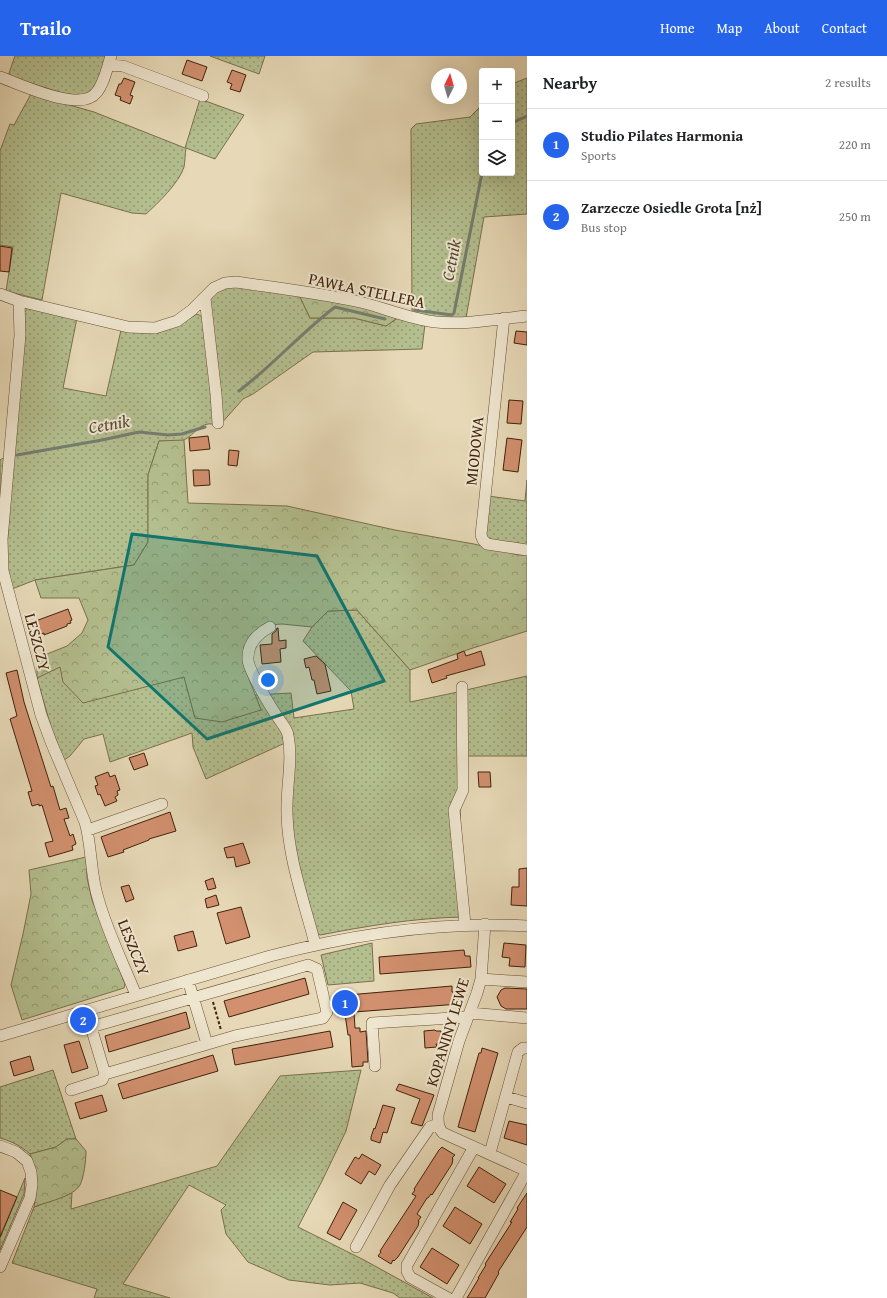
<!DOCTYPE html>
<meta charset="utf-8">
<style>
:root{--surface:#fff;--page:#f2f2f2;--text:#202124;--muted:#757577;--line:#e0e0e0;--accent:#2563eb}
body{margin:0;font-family:"Gentium Book Plus",serif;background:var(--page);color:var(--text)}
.controls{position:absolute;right:12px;top:12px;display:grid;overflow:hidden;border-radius:4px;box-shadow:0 4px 16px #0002}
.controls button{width:36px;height:36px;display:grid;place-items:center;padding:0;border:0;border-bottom:1px solid var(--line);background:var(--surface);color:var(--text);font:20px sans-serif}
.compass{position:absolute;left:431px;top:12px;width:36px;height:36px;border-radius:50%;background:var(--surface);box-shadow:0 4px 16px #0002;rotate:5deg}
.you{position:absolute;left:268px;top:624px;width:14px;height:14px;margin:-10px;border:3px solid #fff;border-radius:50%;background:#1a73e8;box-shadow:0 0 0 6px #1a73e833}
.badge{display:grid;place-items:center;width:26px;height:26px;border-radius:50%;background:var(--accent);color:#fff;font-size:13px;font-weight:700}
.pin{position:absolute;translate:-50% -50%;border:2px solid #fff;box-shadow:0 1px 4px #0006}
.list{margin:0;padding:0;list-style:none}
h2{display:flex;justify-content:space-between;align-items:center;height:52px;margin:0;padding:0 16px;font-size:17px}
h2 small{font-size:13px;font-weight:400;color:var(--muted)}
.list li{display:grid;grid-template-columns:26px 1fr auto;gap:12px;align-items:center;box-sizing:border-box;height:72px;padding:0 16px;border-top:1px solid var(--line)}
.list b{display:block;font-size:15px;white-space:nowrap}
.list p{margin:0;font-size:13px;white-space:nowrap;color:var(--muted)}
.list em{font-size:13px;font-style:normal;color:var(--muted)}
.icon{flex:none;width:22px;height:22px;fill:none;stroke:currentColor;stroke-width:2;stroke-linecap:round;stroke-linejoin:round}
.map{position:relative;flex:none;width:527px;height:1242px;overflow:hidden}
header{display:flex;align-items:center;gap:24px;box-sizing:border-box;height:56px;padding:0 20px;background:var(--accent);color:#fff}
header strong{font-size:19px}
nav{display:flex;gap:22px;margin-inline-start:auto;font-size:14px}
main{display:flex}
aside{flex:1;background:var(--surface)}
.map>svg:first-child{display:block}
.grass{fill:url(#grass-dots);stroke:#7a704c}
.forest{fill:url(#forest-crowns);stroke:#7a704c}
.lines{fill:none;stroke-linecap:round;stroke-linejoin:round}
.stream{stroke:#767d71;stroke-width:3}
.building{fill:#d2906f;stroke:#41220a}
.minor-casing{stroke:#6a5035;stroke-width:12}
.path{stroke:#41220a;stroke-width:2;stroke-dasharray:3 2;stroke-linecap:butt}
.minor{stroke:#efe6d0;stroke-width:11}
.marked{fill:#0f766e;fill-opacity:0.2;stroke:#0f766e;stroke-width:3;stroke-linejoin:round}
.labels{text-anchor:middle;stroke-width:4;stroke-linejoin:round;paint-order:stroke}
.street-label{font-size:16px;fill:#41220a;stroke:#efe6d0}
.water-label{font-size:17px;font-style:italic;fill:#574835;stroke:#efe6d0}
</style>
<header>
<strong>Trailo</strong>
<nav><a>Home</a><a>Map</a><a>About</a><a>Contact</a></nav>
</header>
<main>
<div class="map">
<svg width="527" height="1242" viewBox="0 0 527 1242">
<defs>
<pattern id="grass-dots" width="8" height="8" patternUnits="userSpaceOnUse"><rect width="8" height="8" fill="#b4bf8f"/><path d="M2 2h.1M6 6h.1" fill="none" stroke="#949b73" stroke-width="1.8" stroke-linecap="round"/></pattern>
<pattern id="forest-crowns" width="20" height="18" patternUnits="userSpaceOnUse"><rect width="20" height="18" fill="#b4bf8f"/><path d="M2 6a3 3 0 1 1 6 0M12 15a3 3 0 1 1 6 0" fill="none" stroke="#949b73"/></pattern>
</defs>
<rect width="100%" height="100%" fill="#e7d9b7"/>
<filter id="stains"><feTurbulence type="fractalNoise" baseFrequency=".005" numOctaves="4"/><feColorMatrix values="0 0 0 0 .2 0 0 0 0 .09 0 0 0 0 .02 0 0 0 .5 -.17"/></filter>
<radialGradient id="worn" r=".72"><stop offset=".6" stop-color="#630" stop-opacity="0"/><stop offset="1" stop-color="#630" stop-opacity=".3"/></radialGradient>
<path class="grass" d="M15,0H107L97,30L91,38L78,41L59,36L8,20Z
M210,0H265L259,18Z
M527,22V158L484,161L466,262H436L412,257L411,73L416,68L470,61L479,52L482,44V117H512V28Z
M31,38L94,56L185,92L200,43L244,59L215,103L186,92C185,98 185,106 184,111C179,127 158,147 146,158L132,157L61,137L42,244L6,235L13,191L0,189V95L10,68L14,69Z
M228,230L299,239L310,262H354L386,270L399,261L425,268L422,293L313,296L253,338L243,343L220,369L210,243L214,237Z
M28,252L77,262L63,332L106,340L121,274L192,261L197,258L201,260L205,266L214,368C199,366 196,378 184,384C179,386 165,385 159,385L148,419V486L134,509L35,524L12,533L6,509L9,461L24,257Z
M5,401L0,454V404Z
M527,424V489L492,486L485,480L488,440L525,445Z
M357,554L410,614V646L458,636L462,861C414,862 367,870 320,879L316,876L293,790L285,687L206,723L193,691L192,677L110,706L103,678L84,683L70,700L64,704L51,671L37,622L60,610L83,646L184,620L195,662L261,654L255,639L291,637L294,662L354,653L351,635L303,585L312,571L328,555Z
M527,620V700H466V634Z
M372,887L374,925L328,929L321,899Z
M53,1014L76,1083H67L56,1091L30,1098C21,1090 11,1085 0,1082V1031Z
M361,1014L346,1075L322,1125L298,1171L364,1204L433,1242H400L393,1237L360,1227L330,1229L289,1224L248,1206L226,1178L221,1154L226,1149L189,1129L123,1228L170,1242H94L97,1233L12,1207L34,1151L72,1137L71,1153L217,1110L280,1020Z
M25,1122L24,1138L0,1194V1182Z"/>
<path class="forest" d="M299,239L353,248L399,261L386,270L354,262H310Z
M184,384L188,447L287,450L395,474L474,488L519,499H527V575L473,592L410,614L357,554L328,555L312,571L282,568L266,569L251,578L244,590L243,602L246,615L261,654L222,666L195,662L184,621L83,647L63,626L60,611L37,622V602L67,590L82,577L88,564L79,542H41L35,524L134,509L148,486V419L159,385Z
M86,801L87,822L92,844L125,928L124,932L22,964L11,929L23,878L31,838L29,814Z
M67,1083H76L86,1095C86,1104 84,1121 80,1129C73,1141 46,1146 34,1151C37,1128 39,1119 30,1098L56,1091Z"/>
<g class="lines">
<path class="stream" d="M512,67L527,60
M415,254L452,259L454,257L482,117
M239,335C273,309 301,277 335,251L385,263
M17,399L102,384L139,376L168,379L182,378L205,371"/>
</g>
<path class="building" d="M187,4L207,11L202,25L182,18Z
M232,14L246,19L240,36L230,33L232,28L227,26Z
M124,22L135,26L130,39L133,40L130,48L120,44L121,41L115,39L119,28H121Z
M0,190L12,192L9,216L0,215Z
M516,275L527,276V289L514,287Z
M509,344L523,345L521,368L507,367Z
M208,380L210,393L190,395L189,382Z
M507,382L522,384L518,416L503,414Z
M229,394L239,395L237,410L228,409Z
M193,414H209L210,429L194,430Z
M68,553L72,564L70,565L71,567L67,568V570L44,579V577L38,579L33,566Z
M277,572H278L279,585L286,584V592L280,593L281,606L262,608L260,589L272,588V578L276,575Z
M464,595L466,600L481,595L485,609L446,620L447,622L432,627L428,614L458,603L457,598Z
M316,600L325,608L331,635L317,638L314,624H312L309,611L306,612L304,603Z
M17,614L24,646L51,731L53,730L60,754L66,752L69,762L64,763L70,780L73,778L76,788L72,790L73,794L49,801L45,787L53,785L42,749L39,750V748L32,750L28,736L32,735L10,663L17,660L6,617Z
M144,697L148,709L134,714L129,702Z
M108,716L110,721L115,719L120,734L117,735L118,739L115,741L117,745L105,750L100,738L98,739L95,730L98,729L95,721Z
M478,716H490L491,731H479Z
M170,756L176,775L149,783V784L123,794L124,796L108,801L101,781Z
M243,787L250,807L236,811L234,801L227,802L224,792Z
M527,812V850L511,849L512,831H519V813Z
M213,822L216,832L208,834L205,825Z
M129,829L134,843L126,846L121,831Z
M216,839L219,849L207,852L205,843Z
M241,851L250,881L226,888L217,857Z
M193,875L197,890L178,895L174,880Z
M504,887L526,889L525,911L509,910L510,902L502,901Z
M464,894L465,900H470L471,911L380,918L379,901Z
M305,922L309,938L229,961L224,945Z
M452,930V936H458L459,948L354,956L355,972H360V976L366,975L368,1006H363V1010L352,1011L350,979H348L345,958L343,959L342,952H338L336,940Z
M505,932L527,933V953H506L501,950L497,941L501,934Z
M186,956L190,972L109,996L105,980Z
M435,974L436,975H441L442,988H436L437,991L425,992L424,975Z
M330,975L333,991L235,1009L232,993Z
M79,985L88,1012L72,1017L64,989Z
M482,992L498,997L475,1076L458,1071L479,997H481Z
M213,999L218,1015L123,1043L118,1028Z
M30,1000L34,1014L14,1020L10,1006Z
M399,1028L434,1039L422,1070L411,1067L420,1043L396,1034Z
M102,1039L107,1055L80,1063L75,1047Z
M383,1049L395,1052L387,1077L383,1076L380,1087L371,1084V1081L374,1072L375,1073Z
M509,1065L527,1069V1089L504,1082Z
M442,1091L455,1099L452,1102L453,1103L452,1108L432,1139L431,1138L428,1142H427L417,1158L421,1161L418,1165H419L418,1170L398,1201L394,1205L393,1204L391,1208L378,1200L381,1196L380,1195L416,1140L412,1138L415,1134L414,1133L439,1094Z
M362,1098L381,1109L375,1119L369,1115L361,1128L345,1118L355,1101L359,1103Z
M479,1111L506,1128L494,1147L467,1130Z
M0,1134L17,1141L0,1181Z
M527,1137V1171L498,1216L499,1217L485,1242H467L479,1222H478L486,1209L485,1208L512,1166H510L518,1153L517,1152Z
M343,1146L357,1154L340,1184L327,1177Z
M455,1151L482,1168L470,1188L443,1170Z
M432,1192L459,1209L447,1228L420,1211Z"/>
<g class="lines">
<g class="minor-casing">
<path id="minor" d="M108,9L123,10L203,40
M0,21C20,28 80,57 96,37C104,28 107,12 111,0
M0,238L19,245L20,279L2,483L3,515L41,659L51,686L85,766C92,790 90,817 98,842C107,875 123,907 136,939
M205,242L216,338L218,367
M19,245L128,271L155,272L177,265L192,254L214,232L225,227L236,226C277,232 319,237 360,246C385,252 410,263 436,266C466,269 497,263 527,260
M504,262L481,479L483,484L487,488L527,494
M270,571C257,578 247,588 248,604C249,615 271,652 279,663C282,668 287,673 288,679C293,705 286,731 287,758C288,802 304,845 315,888
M462,631L463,734L454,754L465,868
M88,774L162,748
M485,868L481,923L477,937L459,985L438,1059C438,1066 438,1072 443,1077L527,1115
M481,923L527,926
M188,924L207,988
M470,957L527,962
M0,980L270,900C354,878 440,865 527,870
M375,1010L372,967L468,961
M71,1034L102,1024L105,1018L91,971L308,909L317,913L327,956L323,962L235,980L105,1018
M506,1041L527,1047
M0,1090L16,1096L27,1105L31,1116L32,1129L30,1142L0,1211
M490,1097L518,996L523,992H527
M356,1191L390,1129L430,1071L438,1068
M448,1242L410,1221L407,1215V1209L474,1091
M456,1242L527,1115"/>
</g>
<path class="path" d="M213,946L221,974"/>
<use href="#minor" class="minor"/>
</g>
<path class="marked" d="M132,478L317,500L384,625L207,683L108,591Z"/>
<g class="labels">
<g class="street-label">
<text transform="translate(367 234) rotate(12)" y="6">PAWŁA STELLERA</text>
<text transform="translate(474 395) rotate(-84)" y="6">MIODOWA</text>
<text transform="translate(38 586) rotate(75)" y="6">LESZCZY</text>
<text transform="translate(134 891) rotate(68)" y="6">LESZCZY</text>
<text transform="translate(447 976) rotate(-73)" y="6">KOPANINY LEWE</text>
</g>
<g class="water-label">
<text transform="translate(451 204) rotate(-79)" y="6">Cetnik</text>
<text transform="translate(109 368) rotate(-10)" y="6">Cetnik</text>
</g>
</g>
<rect width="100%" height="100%" filter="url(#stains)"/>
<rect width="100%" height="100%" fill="url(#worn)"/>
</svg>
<div class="controls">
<button>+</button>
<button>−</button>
<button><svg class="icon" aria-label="layers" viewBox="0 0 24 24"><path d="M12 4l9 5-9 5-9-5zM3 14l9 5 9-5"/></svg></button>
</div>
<svg class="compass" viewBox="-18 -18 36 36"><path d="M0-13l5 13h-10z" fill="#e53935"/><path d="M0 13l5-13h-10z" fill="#757577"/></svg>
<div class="you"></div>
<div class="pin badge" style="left:345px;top:947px">1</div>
<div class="pin badge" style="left:83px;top:964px">2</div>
</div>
<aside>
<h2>Nearby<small>2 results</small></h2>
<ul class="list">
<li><span class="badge">1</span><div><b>Studio Pilates Harmonia</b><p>Sports</p></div><em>220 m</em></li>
<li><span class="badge">2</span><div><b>Zarzecze Osiedle Grota [nż]</b><p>Bus stop</p></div><em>250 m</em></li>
</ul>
</aside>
</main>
